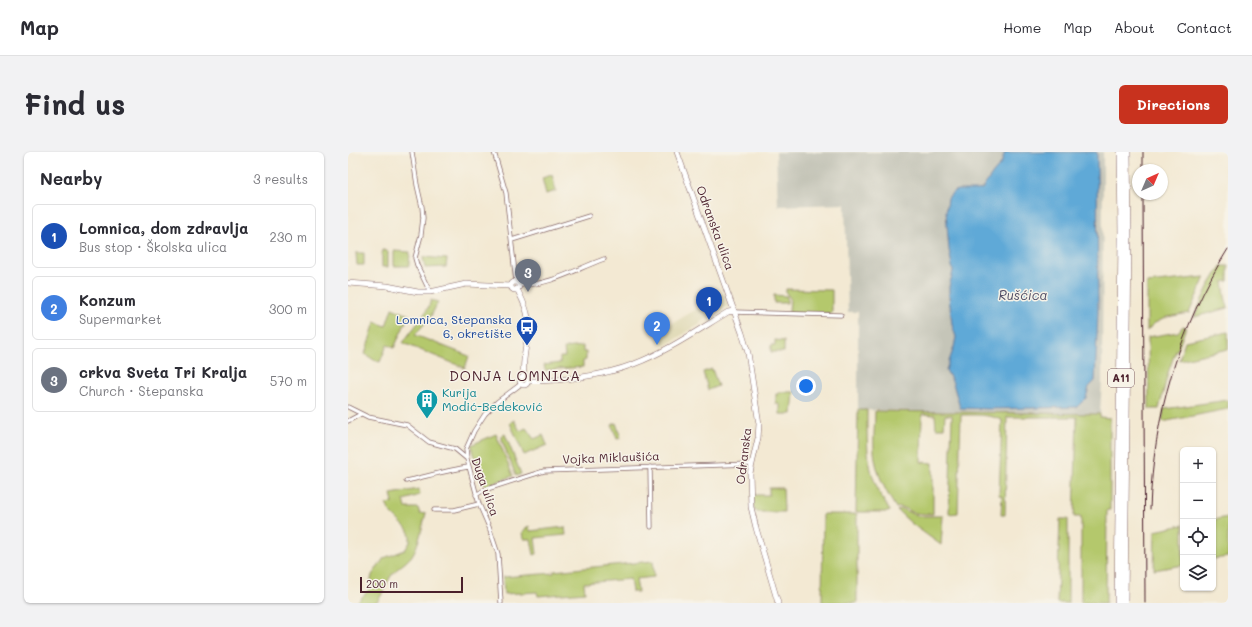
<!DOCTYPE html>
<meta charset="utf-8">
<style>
:root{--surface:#fff;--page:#f2f2f3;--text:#2b2b33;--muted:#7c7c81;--line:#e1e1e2;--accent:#c8321e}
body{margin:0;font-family:Mali,sans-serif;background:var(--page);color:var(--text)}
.controls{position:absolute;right:12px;bottom:12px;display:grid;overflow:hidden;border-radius:6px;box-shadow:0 1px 3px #0004}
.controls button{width:36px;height:36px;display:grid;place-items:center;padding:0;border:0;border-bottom:1px solid var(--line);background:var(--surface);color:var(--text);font:20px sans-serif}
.compass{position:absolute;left:784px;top:12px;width:36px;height:36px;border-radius:50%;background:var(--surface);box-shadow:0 1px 3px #0004;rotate:44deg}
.scale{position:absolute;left:12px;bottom:10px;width:103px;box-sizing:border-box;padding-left:4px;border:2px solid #4a1f2b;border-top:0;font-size:11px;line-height:14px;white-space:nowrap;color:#4a1f2b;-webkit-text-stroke:3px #f7f3e8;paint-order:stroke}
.you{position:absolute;left:458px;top:234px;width:14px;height:14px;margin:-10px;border:3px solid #fff;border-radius:50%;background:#1a73e8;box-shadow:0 0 0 6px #1a73e833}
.badge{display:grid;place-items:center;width:26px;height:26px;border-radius:50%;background:var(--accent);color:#fff;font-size:13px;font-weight:700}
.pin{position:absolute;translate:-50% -33px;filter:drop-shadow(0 1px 2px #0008)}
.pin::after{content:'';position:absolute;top:21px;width:14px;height:12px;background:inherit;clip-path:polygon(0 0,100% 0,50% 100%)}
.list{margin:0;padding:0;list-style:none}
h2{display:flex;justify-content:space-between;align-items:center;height:52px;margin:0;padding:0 16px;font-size:17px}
h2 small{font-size:13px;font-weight:400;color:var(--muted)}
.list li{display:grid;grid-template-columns:26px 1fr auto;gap:12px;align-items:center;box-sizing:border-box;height:64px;margin:0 8px 8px;padding:0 8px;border:1px solid var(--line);border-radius:6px}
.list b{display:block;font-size:15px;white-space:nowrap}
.list p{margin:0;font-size:13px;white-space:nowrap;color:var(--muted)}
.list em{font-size:13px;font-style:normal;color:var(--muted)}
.icon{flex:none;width:22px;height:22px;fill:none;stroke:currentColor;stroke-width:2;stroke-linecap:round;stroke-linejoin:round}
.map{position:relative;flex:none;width:880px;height:451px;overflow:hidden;border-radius:6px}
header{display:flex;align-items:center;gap:24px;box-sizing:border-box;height:56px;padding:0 20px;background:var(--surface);border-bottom:1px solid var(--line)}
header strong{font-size:19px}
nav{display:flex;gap:22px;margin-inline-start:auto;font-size:14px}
.intro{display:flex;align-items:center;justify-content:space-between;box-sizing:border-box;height:96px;padding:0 24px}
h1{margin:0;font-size:28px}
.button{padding:10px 18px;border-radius:6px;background:var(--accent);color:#fff;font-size:14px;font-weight:700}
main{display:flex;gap:24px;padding:0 24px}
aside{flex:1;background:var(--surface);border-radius:6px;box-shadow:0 1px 3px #0004}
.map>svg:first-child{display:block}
.built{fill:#e2dcba}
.industrial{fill:#c5c5b8}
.green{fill:#b4c86c;stroke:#7f744c}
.water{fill:#5fa9d7;stroke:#546481}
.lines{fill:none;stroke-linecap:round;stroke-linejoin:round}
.street-casing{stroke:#856666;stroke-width:5}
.secondary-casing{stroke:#856666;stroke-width:6}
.highway-casing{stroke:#856666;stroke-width:8}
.street{stroke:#fff;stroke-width:3.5}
.secondary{stroke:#fff;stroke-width:5}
.highway{stroke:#fff;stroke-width:7}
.rail{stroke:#4a1f2b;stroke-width:1}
.labels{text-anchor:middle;stroke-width:3;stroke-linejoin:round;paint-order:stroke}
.shield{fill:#f7f3e8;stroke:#7e5f64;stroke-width:1}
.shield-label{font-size:11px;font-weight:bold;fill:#4a1f2b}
.street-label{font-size:12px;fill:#4a1f2b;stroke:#f7f3e8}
.transit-label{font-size:12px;fill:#164399;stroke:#f7f3e8;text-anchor:end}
.culture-label{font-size:12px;fill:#0d838f;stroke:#f7f3e8;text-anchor:start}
.water-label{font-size:13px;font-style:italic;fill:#514f67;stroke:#f7f3e8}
.quarter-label{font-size:14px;letter-spacing:1px;fill:#4a1f2b;stroke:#f7f3e8}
</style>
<header>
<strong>Map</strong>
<nav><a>Home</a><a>Map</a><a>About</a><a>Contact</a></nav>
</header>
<div class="intro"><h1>Find us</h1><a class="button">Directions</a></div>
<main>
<aside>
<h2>Nearby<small>3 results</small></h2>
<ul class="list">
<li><span class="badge" style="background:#1a4fb4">1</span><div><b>Lomnica, dom zdravlja</b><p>Bus stop · Školska ulica</p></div><em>230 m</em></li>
<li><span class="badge" style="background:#3f7fe0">2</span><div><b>Konzum</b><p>Supermarket</p></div><em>300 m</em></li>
<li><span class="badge" style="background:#6b7280">3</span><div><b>crkva Sveta Tri Kralja</b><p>Church · Stepanska</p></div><em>570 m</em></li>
</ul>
</aside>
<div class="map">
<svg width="880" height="451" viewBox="0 0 880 451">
<rect width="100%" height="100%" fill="#f7f3e8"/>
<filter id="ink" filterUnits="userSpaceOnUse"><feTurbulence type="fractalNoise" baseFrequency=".025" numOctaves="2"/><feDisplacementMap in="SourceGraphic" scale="8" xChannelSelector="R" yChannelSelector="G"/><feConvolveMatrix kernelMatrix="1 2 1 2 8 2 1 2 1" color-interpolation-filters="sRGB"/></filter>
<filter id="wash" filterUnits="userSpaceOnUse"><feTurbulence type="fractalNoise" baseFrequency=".012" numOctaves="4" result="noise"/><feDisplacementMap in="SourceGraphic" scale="16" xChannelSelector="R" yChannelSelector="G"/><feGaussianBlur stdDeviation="0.9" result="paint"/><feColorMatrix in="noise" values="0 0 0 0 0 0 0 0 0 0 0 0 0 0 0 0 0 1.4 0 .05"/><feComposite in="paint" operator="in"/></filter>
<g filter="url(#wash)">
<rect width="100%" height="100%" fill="#f3e9d3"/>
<path class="built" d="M376,141L380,154L352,170V172L316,194L308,181Z"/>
<path class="industrial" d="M428,0H755L754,228L752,262L510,258V160H500L497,52L430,54Z"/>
<path class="green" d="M204,23L208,39L198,42L194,26Z
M34,98L40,99V115H34Z
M46,99L62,100L61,114H46Z
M8,101H16V113H9Z
M75,105L99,107L98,115L77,116Z
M873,114H880V129L875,130L877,145L880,156L846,165L860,135Z
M857,125L841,161L819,165L805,172L799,179V131Z
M438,137L484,138V161H441L442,146L438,141Z
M426,143L439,144V151H426Z
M83,148L90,150L83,164L67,183L121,204L117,216L55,191C64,176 78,165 83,148Z
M44,156L61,163L46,196L39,193L32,210L26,208L17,202L27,170L38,174Z
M835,174L838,175L830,197L828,198L820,221L811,257H801L800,185L830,180Z
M880,180V197L831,208L837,189Z
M427,188L436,189V200H423V193H427Z
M235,194V200H238V208L235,209V215L197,218L196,213L212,211V205H217L216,196Z
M364,217L370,234L360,238L355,220Z
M431,240H446L444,262H432V252H428V242H431Z
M880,248V257L814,270L816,257Z
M510,258H519C519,301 518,322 542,359L540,360H508Z
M527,259L752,262V265L762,266V358H759L758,451H733V365H726L729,265H659L657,363H653L654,344L651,343L654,268C641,262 626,263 613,263L610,361L601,362L604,263H597L596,276H588L587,263L574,262L573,310L585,311V362C579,362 573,362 567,361C560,359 556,353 548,356C537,338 528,321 526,300C525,286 527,272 527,259Z
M166,268L172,279L178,276L186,287L195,283L199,293L176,303L162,271Z
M268,271L273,286L269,287L264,273Z
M148,282L165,324L137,334L123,293Z
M157,282L173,322L168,324L154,289V284Z
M421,336H435L436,360H409L406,357L404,343H421Z
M71,337L72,343L56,348L58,356H70L72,362L78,361C74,375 71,394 63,405C57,412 48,416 43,424C37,433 35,443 28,451H8L21,438L24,423L36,406L57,398L62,390V383L59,377L42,360L38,352L45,351L43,342Z
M554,357L569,364H595L593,393L564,372L549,358Z
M475,362H509V451H474Z
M880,365V405L865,407V368Z
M712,367H720V451H709Z
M835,373V413L806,418L807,379Z
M181,374L182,379L217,375L218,383L187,386L189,402L186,403L183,387H175L174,380Z
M305,409L306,425L288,427L290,440H284L282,427L236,431L237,440L190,444L189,440L156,442L155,425L206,421V419Z"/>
<path class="water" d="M657,0H749L750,160L747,229L741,235L738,246L729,255L641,257L612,256L605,231L598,218L606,195L608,185L604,173L601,144V135L605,119L601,98L598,60L600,46L604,41L609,38H630L634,37L645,21L653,12Z"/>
</g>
<g filter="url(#ink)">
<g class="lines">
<g class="street-casing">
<path id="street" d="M64,0L69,33L74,55L75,66L73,83L67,106L69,113L82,140
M146,0L158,41L168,130
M164,88L241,64
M171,133C201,134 228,117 256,107
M386,160L493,163
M0,255L20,265L59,273L81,290L107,297L119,307
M0,269L13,262
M302,315L303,375
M58,329C80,324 100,318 121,315
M128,343L136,338L196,319L403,312
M86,358H106L131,352
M153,451L150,402L141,375L131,352L119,307L118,297L126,279L137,262L149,250L173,232"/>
</g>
<g class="secondary-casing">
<path id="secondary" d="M329,0L394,181L400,201L411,272L410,286L402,321L403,355L408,376L430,451
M163 134a4 4 0 1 1 8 0a4 4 0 1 1-8 0Z
M0,131L39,134L70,140H82L118,132L163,134
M169,137C174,147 179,156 180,166C182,186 173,205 176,225
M172 229a4 4 0 1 1 8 0a4 4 0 1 1-8 0Z
M180,229C214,229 255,224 286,212C320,199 350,178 380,160L386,159"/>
</g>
<g class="highway-casing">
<path id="highway" d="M770,451L774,85L773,0
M776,451L780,85L779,0"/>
</g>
<use href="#street" class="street"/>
<use href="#secondary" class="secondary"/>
<use href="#highway" class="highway"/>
<path class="rail" d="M795,0V18
M795,42L797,451
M802,357C805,265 831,175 880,97"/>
</g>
</g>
<defs>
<g id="bus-pin" transform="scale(1.15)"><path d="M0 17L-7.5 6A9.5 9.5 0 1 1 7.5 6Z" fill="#1a4fb4" stroke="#f7f3e8"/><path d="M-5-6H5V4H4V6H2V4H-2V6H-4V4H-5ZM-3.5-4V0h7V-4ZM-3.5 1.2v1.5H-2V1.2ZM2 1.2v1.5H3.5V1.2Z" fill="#fff"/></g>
<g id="building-pin" transform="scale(1.15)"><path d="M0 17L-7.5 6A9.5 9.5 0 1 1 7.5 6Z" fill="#0f9aa8" stroke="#f7f3e8"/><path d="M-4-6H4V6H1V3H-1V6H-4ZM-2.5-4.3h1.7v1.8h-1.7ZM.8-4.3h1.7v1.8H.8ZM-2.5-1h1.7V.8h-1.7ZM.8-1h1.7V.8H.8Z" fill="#fff"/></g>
</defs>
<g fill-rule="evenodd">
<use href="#bus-pin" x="179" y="175"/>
<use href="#building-pin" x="79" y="248"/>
</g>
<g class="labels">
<rect class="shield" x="760" y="217" width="26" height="18" rx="3"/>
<g class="shield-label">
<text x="773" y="230">A11</text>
</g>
<g class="street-label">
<text transform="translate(367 76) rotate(70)" y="4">Odranska ulica</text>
<text transform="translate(396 304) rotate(-83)" y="4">Odranska</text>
<text transform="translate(263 306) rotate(-2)" y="4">Vojka Miklaušića</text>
<text transform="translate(137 335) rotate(71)" y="4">Duga ulica</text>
</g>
<g class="transit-label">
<text x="164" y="172">Lomnica, Stepanska<tspan x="164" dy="14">6, okretište</tspan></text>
</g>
<g class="culture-label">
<text x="94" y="245">Kurija<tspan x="94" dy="14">Modić-Bedeković</tspan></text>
</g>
<g class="water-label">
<text x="675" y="148">Rušćica</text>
</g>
<g class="quarter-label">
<text x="167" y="229">DONJA LOMNICA</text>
</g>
</g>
</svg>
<div class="controls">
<button>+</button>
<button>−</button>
<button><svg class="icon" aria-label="locate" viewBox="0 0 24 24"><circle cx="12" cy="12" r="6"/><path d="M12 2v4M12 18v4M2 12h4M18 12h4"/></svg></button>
<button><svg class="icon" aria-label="layers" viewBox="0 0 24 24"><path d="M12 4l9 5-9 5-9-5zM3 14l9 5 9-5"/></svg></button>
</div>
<svg class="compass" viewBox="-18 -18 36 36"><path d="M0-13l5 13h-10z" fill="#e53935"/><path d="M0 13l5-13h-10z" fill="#7c7c81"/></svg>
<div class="scale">200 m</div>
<div class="you"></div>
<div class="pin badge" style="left:361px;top:168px;background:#1a4fb4">1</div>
<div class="pin badge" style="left:309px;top:193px;background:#3f7fe0">2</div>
<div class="pin badge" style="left:180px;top:140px;background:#6b7280">3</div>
</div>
</main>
